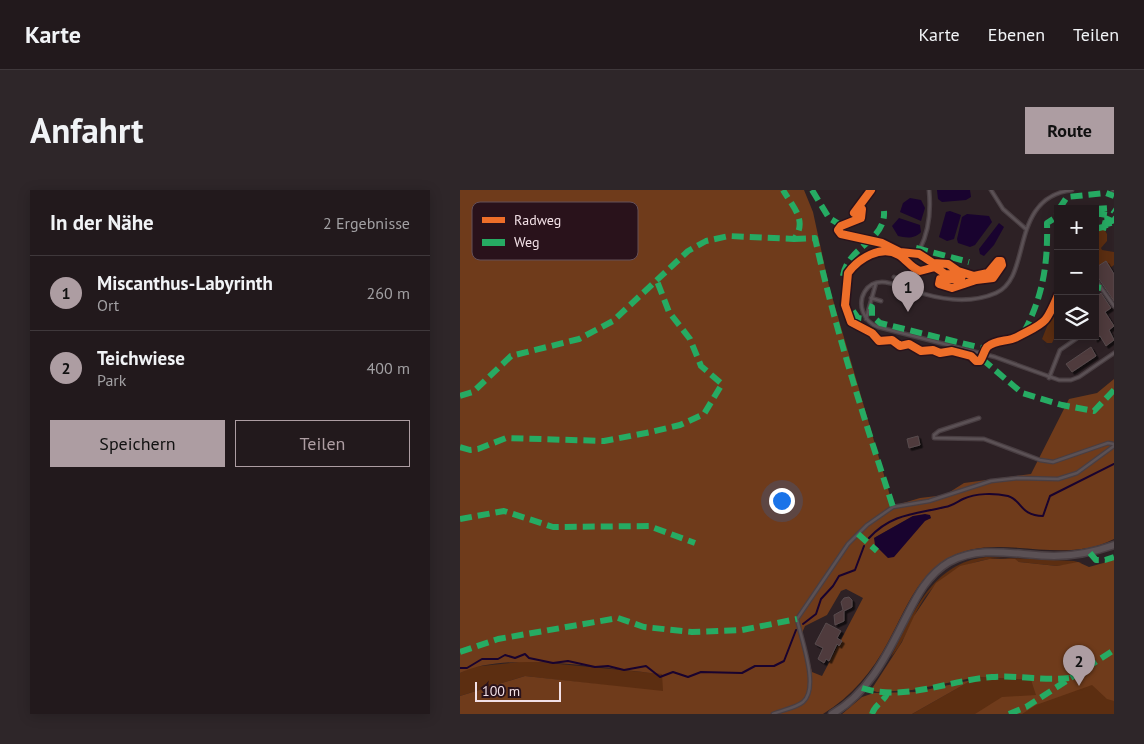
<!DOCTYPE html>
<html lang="de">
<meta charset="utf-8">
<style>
:root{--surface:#22191c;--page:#2e2629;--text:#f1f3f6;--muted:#a2a0a3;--line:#3f383b;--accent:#ad9da2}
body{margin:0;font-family:"PT Sans",sans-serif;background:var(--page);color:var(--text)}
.controls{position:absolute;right:15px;top:15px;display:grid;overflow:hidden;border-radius:0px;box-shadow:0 2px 12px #0003}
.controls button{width:45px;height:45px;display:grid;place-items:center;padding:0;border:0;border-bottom:1px solid var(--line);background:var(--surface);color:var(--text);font:25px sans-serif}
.scale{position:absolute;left:15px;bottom:12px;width:86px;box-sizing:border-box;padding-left:5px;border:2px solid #f2e0e6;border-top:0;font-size:14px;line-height:18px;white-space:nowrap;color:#f2e0e6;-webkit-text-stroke:4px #29121b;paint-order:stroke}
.you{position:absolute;left:321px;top:310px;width:18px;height:18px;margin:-12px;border:4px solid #fff;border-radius:50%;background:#1a73e8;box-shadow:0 0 0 8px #1a73e833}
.badge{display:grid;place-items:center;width:32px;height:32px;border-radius:50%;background:var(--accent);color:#111;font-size:16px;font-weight:700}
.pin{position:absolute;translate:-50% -41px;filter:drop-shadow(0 1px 2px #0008)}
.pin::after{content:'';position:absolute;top:26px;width:18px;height:15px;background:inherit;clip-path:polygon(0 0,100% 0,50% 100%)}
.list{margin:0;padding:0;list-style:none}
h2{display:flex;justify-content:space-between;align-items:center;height:65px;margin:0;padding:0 20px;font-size:21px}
h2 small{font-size:16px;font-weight:400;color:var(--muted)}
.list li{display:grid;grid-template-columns:32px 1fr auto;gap:15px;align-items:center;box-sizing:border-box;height:75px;padding:0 20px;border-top:1px solid var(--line)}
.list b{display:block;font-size:19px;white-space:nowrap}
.list p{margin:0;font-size:16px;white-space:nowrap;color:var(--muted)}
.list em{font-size:16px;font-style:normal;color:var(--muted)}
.actions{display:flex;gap:10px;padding:15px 20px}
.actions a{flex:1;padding:11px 0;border:1px solid var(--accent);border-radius:0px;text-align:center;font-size:18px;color:var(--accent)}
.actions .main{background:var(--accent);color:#111}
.icon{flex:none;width:28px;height:28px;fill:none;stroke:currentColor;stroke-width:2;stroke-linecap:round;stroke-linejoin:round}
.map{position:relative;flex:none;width:654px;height:524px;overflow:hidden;border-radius:0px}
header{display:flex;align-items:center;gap:30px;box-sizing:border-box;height:70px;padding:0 25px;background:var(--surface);border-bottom:1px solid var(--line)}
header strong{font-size:24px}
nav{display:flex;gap:28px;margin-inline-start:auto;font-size:18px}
.intro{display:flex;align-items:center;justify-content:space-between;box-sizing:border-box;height:120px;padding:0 30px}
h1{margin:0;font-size:35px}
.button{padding:12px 22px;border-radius:0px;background:var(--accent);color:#111;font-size:18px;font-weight:700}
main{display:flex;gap:30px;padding:0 30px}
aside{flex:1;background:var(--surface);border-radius:0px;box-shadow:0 2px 12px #0003}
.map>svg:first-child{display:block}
.green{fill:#5c2e11}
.forest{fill:#6f3b1b;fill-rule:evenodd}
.water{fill:#19032f}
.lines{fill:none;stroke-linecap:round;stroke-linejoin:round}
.stream{stroke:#19032f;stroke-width:2}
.building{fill:#503a3d;stroke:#574b4d;filter:url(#shadow)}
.lane-casing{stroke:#493e42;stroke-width:5}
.secondary-casing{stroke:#493e42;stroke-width:9}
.lane{stroke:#5b5155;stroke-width:2.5}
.secondary{stroke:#5b5155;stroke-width:6}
.quiet{stroke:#26ab63;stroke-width:6;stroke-dasharray:12 6;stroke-linecap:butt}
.cycleway-casing{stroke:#29121b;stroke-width:11}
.cycleway{stroke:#ee6e29;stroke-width:8}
.key{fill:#29121b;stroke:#655058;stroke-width:1}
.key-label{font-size:14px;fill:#f2e0e6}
</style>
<header>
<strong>Karte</strong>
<nav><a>Karte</a><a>Ebenen</a><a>Teilen</a></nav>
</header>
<div class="intro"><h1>Anfahrt</h1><a class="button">Route</a></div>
<main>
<aside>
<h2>In der Nähe<small>2 Ergebnisse</small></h2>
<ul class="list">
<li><span class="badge">1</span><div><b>Miscanthus-Labyrinth</b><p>Ort</p></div><em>260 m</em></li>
<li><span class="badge">2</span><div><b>Teichwiese</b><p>Park</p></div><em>400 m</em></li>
</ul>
<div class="actions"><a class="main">Speichern</a><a>Teilen</a></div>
</aside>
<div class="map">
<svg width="654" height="524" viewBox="0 0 654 524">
<defs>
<filter id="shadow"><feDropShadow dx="2.5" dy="2.5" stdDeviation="0" flood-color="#0009"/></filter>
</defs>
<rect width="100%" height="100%" fill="#2d2125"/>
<path class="green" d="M644,39L647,44V51L641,58L642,60L654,62V75L650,78L646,71L635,78V41Z
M598,109V141L592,153H587L582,149Z
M526,367L614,371L622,373L597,376L559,372C551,367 534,368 525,370C492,376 468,396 454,427C447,442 442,454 431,467C453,423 472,373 526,367Z
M68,471L203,484V502L65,486L0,506V483L12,477Z
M517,487L571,490L576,501L654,492V524H452Z"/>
<path class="forest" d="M0,0H344L353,22L369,96L433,316L460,308L485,305L504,293L571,284L609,209L637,203L654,189V349C599,378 534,338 484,371C455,390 444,423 428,452C412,482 392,506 363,524H0V506L65,486L203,501L202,484C149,479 47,460 0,483ZM453,326L471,328L414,348ZM386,399L403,408L362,486L352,482L342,443L345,436L367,425L381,401Z
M529,369H555L559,372L597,376L618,372L629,377L654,370V511L647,509L632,495L576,515L562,524H515L542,507L576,505L571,490L517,487L452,500L417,502L411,500L442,452L454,426L476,393L500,376Z
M512,490L452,524H382L402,507L414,503L456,502Z"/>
<path class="water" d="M477,0H510L511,7L506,10L482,12L478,9Z
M450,8L461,10L465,18L461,31L440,22L443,13Z
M490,21L501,25L494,49L487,51L479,47L486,22Z
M507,24L529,26L532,32L515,55L510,57L498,53L497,49L502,27Z
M439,28L460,35L461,42C455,49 446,48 438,46L432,36Z
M539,33L544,37L534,55L524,66L520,64L519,59Z
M465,324L470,325L471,328L465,331L434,367L428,368L415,355L414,348L453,326Z"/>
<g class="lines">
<path class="stream" d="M409,348C432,323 456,324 485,317C492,316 497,312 503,309C516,303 534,303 548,306C562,310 560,326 583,326L590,306L654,274
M343,434L356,424L361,409L373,396L379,386L395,380L404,356
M0,478H7L22,469H38L45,465L55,468L65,464L69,468L93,473L108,471L135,477L148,476L164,480L186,476L200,487L213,482L228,487L241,482L282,483L295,476H314L324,471L336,440"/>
</g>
<path class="building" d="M646,71L654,84V111L635,83V78Z
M641,103L651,118L645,122L654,136L649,140L654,150L646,156L640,146L635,150V108Z
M631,157L636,166L612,182L606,174Z
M458,246L460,255L449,258L447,249Z
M389,407L392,410V417L384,421V431L375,435L374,425L383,420L381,412L384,408Z
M366,433L381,441L377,448L382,451L379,456L377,454L369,471L366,469L364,473L358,469L363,458L355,454Z"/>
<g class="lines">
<g class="lane-casing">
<path id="lane" d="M531,0L543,19L566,39
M612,0C548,8 573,87 536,103C508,115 478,109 451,100C441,97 431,92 422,92C406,92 398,108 403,122C406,130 410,134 418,137L535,167L599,190H611L619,187L654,163
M653,0H654
M460,59C469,41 471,20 469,0
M434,87L446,92L449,100
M635,89L654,116
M411,108L421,111
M406,129L416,93
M589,188L600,160L616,149
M519,228L479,241L474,245V248L524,249L580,270L593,272L648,253L654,254
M313,524C322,520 336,518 343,512C360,498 341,449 337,429L388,354L407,335L433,317L469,311L531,291L558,288L598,289L617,283L654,256"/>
</g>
<g class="secondary-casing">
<path id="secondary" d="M372,524C406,505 425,469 442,435C454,412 465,386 489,372C522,354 559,366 594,366C616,366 634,362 654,355"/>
</g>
<use href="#lane" class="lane"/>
<use href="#secondary" class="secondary"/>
<path class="quiet" d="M352,0L369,28L384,37
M599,19L607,7L646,3L654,6
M635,19L650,18L654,21
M635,23L647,25L653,29L652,31L645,28L635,29
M635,39L643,37L650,39L649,35L642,33
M334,49L355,48C375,139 404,228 433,317
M456,58L509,72
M383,86C387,57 426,51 424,21
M635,97L641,98
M409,116L412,117V126L420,133L526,159
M393,121L398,128L406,129
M564,142C583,106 588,74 587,33L595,28L598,21
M522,169L562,203L602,215L634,221L654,200
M0,206L13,202L51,166L119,149L153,131L228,61L246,51L269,46L334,49C348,31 333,17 323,0
M0,257L10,260L18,259L46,248L144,251L191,242L220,235L244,224L262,194L241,176L230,149L209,122L197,91
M0,329L44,321L93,337L189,336L235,353
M398,344L417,361
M630,363L636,370H645L654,367
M0,462L38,449L158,428L184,437L232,442L282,440L337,429
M402,498C445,512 489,490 532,487C558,485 583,491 609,488
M412,524C415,514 424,512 428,502
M549,524L566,517L654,460"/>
<g class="cycleway-casing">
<path id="cycleway" d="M411,0L394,23L397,25L402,19L401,28L381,36L378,40L381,44L422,53L440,62L459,64L473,73L488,74L498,81L514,86L528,83L538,71H541L542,75L533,88L516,90L492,98L479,94L480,89H501L502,85L485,84L475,77L460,81C451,78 447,70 439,65C421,54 398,69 388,83L385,115L391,132L412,143L419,151L432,150L440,156L449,154L461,161L473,160L480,163L492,161L511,166L516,171H520C523,167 524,161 527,157C536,149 548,152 557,147C585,132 585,136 598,105"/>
</g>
<use href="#cycleway" class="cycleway"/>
</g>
<rect x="12" y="12" width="166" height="58" rx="8" class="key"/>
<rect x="22" y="27" width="23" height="6" fill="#ee6e29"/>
<rect x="22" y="49" width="23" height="7" fill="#26ab63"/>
<g class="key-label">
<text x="54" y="35">Radweg</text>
<text x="54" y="57">Weg</text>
</g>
</svg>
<div class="controls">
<button>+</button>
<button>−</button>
<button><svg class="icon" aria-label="layers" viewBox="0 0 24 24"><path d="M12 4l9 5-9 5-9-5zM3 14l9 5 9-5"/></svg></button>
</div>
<div class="scale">100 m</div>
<div class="you"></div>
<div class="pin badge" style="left:448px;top:122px">1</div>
<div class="pin badge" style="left:619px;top:496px">2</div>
</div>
</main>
